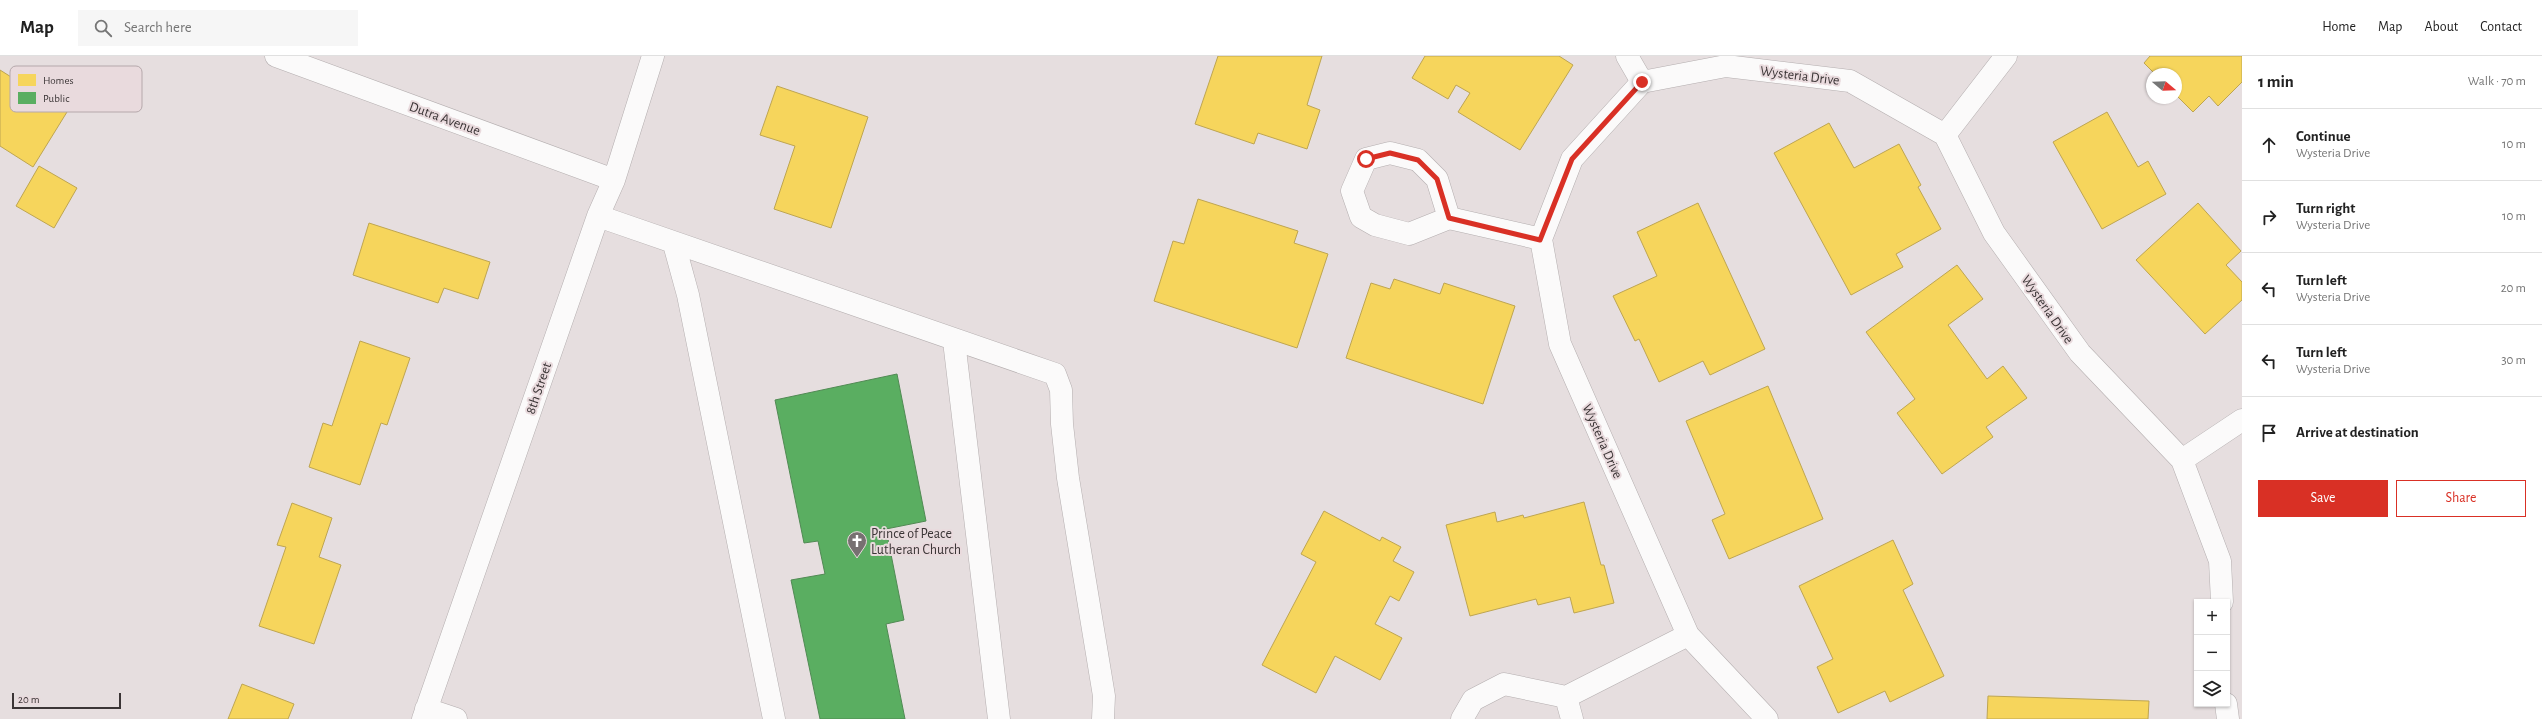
<!DOCTYPE html>
<meta charset="utf-8">
<style>
:root{--surface:#fff;--page:#f6f6f6;--text:#222;--muted:#767676;--line:#e0e0e0;--accent:#d93025}
body{margin:0;font-family:"Alegreya Sans",sans-serif;background:var(--page);color:var(--text)}
.controls{position:absolute;right:12px;bottom:12px;display:grid;overflow:hidden;border-radius:0px;box-shadow:0 1px 3px #0004}
.controls button{width:36px;height:36px;display:grid;place-items:center;padding:0;border:0;border-bottom:1px solid var(--line);background:var(--surface);color:var(--text);font:20px sans-serif}
.compass{position:absolute;left:2146px;top:12px;width:36px;height:36px;border-radius:50%;background:var(--surface);box-shadow:0 1px 3px #0004;rotate:109deg}
.scale{position:absolute;left:12px;bottom:10px;width:109px;box-sizing:border-box;padding-left:4px;border:2px solid #3b3536;border-top:0;font-size:11px;line-height:14px;white-space:nowrap;color:#3b3536;-webkit-text-stroke:3px #e9dadd;paint-order:stroke}
.stop{position:absolute;width:12px;height:12px;margin:-9px;border:3px solid #d93025;border-radius:50%;background:#fff}
.stop.end{background:#d93025;border-color:#fff;box-shadow:0 1px 4px #0008}
.list{margin:0;padding:0;list-style:none}
h2{display:flex;justify-content:space-between;align-items:center;height:52px;margin:0;padding:0 16px;font-size:17px}
h2 small{font-size:13px;font-weight:400;color:var(--muted)}
.list li{display:grid;grid-template-columns:26px 1fr auto;gap:12px;align-items:center;box-sizing:border-box;height:72px;padding:0 16px;border-top:1px solid var(--line)}
.list b{display:block;font-size:15px;white-space:nowrap}
.list p{margin:0;font-size:13px;white-space:nowrap;color:var(--muted)}
.list em{font-size:13px;font-style:normal;color:var(--muted)}
.actions{display:flex;gap:8px;padding:12px 16px}
.actions a{flex:1;padding:9px 0;border:1px solid var(--accent);border-radius:0px;text-align:center;font-size:14px;color:var(--accent)}
.actions .main{background:var(--accent);color:#fff}
.icon{flex:none;width:22px;height:22px;fill:none;stroke:currentColor;stroke-width:2;stroke-linecap:round;stroke-linejoin:round}
.map{position:relative;flex:none;width:2242px;height:663px;overflow:hidden}
header{display:flex;align-items:center;gap:24px;box-sizing:border-box;height:56px;padding:0 20px;background:var(--surface);border-bottom:1px solid var(--line)}
header strong{font-size:19px}
nav{display:flex;gap:22px;margin-inline-start:auto;font-size:14px}
.search{width:280px;height:36px;background:var(--page);display:flex;align-items:center;gap:10px;box-sizing:border-box;padding:0 14px;border-radius:0px;color:var(--muted);font-size:15px}
main{display:flex}
aside{flex:1;background:var(--surface)}
.map>svg:first-child{display:block}
.homes{fill:#f6d55c;stroke:#bea551}
.public{fill:#5aae61;stroke:#518a54}
.lines{fill:none;stroke-linecap:round;stroke-linejoin:round}
.minor-casing{stroke:#b4aeaf;stroke-width:23}
.minor{stroke:#fbfafa;stroke-width:22}
.route{stroke:#d93025;stroke-width:5}
.labels{text-anchor:middle;stroke-width:4;stroke-linejoin:round;paint-order:stroke}
.street-label{font-size:14px;fill:#3b3536;stroke:#e9dadd}
.poi-label{font-size:14px;fill:#3b3536;stroke:#e9dadd;text-anchor:start}
.key{fill:#e9dadd;stroke:#b5a8ab;stroke-width:1}
.key-label{font-size:11px;fill:#3b3536}
</style>
<header>
<strong>Map</strong>
<div class="search"><svg class="icon" aria-label="search" viewBox="0 0 24 24"><circle cx="10" cy="10" r="6"/><path d="M15 15l6 6"/></svg>Search here</div>
<nav><a>Home</a><a>Map</a><a>About</a><a>Contact</a></nav>
</header>
<main>
<div class="map">
<svg width="2242" height="663" viewBox="0 0 2242 663">
<rect width="100%" height="100%" fill="#e6dedf"/>
<path class="homes" d="M1218,0H1322L1307,49L1320,54L1307,93L1258,77L1254,88L1195,68Z
M1425,0H1559L1573,9L1520,94L1458,56L1470,37L1456,29L1448,43L1412,22Z
M2150,0H2242V26L2218,50L2209,40L2193,56L2176,39V18H2155L2144,7Z
M0,14L67,56L33,111L0,90Z
M777,30L868,61L831,172L774,153L795,90L760,79Z
M2107,56L2138,111L2148,105L2166,138L2102,173L2053,86Z
M1829,67L1854,112L1899,88L1921,129L1918,131L1941,173L1896,198L1903,211L1851,239L1774,97Z
M39,110L77,132L54,172L16,150Z
M1198,143L1298,175L1294,187L1328,198L1297,292L1154,245L1173,185L1184,188Z
M1698,147L1765,293L1710,319L1703,305L1659,326L1639,283L1635,285L1613,240L1657,220L1637,176Z
M2198,147L2241,195L2226,209L2242,226V244L2205,278L2136,204Z
M369,167L490,206L478,243L444,232L438,247L353,219Z
M1957,209L1983,243L1948,269L1987,323L2003,310L2027,342L1986,371L1993,381L1942,418L1897,357L1915,343L1866,276Z
M1394,223L1440,238L1444,227L1515,250L1483,348L1346,302L1371,227L1390,233Z
M360,285L410,302L387,369L381,367L360,429L309,411L323,367L332,370Z
M1768,330L1823,463L1729,503L1712,464L1725,458L1686,365Z
M1584,446L1601,509H1604L1614,547L1574,557L1570,541L1538,549L1536,543L1470,560L1446,469L1495,456L1497,466L1523,459L1524,462Z
M292,447L332,462L319,501L341,509L314,588L259,570L286,491L277,489Z
M1324,455L1380,485L1382,481L1401,491L1393,505L1414,516L1399,545L1390,540L1375,568L1402,582L1380,624L1335,600L1316,637L1262,609L1316,506L1301,498Z
M1893,484L1913,528L1903,534L1944,620L1890,646L1885,635L1838,657L1817,611L1833,603L1799,530Z
M242,628L294,648L288,663H228Z
M1988,640L2149,645L2148,663H1987Z"/>
<path class="public" d="M897,318L926,465L886,473L904,564L886,568L905,663H820L791,524L825,518L818,485L804,487L775,344Z"/>
<g class="lines">
<g class="minor-casing">
<path id="minor" d="M276,0L614,124
M1627,0L1642,26L1572,103L1541,183L1560,288L1688,579L1767,663
M1642,26L1726,10L1850,25L1945,79L1994,177L2080,297L2182,404L2220,505L2222,546
M1945,79L2006,0
M598,160L1055,318L1061,334L1062,368L1068,422L1104,640L1103,663
M1449,162L1409,178L1375,169L1361,161L1352,135L1366,103L1390,97L1418,104L1437,123L1449,162L1541,183
M674,188L688,239L774,663
M954,285L999,663
M2182,404L2242,364
M1566,641L1572,663
M2226,648L2228,663
M426,653L456,663
M423,663L598,160L614,124L653,0
M1462,663L1473,644L1504,628L1566,641L1688,579"/>
</g>
<use href="#minor" class="minor"/>
</g>
<g class="lines">
<path class="route" d="M1366,103L1390,97L1418,104L1437,123L1449,162L1540,184L1572,103L1642,26"/>
</g>
<defs>
<g id="church-pin" transform="scale(1)"><path d="M0 17L-7.5 6A9.5 9.5 0 1 1 7.5 6Z" fill="#777071" stroke="#e9dadd"/><path d="M-1.2-6h2.4v3.5h3.3v2.4h-3.3V6h-2.4V-.1h-3.3v-2.4h3.3Z" fill="#fff"/></g>
</defs>
<g fill-rule="evenodd">
<use href="#church-pin" x="857" y="485"/>
</g>
<g class="labels">
<g class="street-label">
<text transform="translate(1800 19) rotate(7)" y="5">Wysteria Drive</text>
<text transform="translate(445 62) rotate(20)" y="5">Dutra Avenue</text>
<text transform="translate(2048 253) rotate(55)" y="5">Wysteria Drive</text>
<text transform="translate(538 332) rotate(-71)" y="5">8th Street</text>
<text transform="translate(1603 385) rotate(66)" y="5">Wysteria Drive</text>
</g>
<g class="poi-label">
<text x="871" y="482">Prince of Peace<tspan x="871" dy="16">Lutheran Church</tspan></text>
</g>
</g>
<rect x="10" y="10" width="132" height="46" rx="6" class="key"/>
<rect x="18" y="18" width="18" height="12" fill="#f6d55c"/>
<rect x="18" y="36" width="18" height="12" fill="#5aae61"/>
<g class="key-label">
<text x="43" y="28">Homes</text>
<text x="43" y="46">Public</text>
</g>
</svg>
<div class="controls">
<button>+</button>
<button>−</button>
<button><svg class="icon" aria-label="layers" viewBox="0 0 24 24"><path d="M12 4l9 5-9 5-9-5zM3 14l9 5 9-5"/></svg></button>
</div>
<svg class="compass" viewBox="-18 -18 36 36"><path d="M0-13l5 13h-10z" fill="#e53935"/><path d="M0 13l5-13h-10z" fill="#767676"/></svg>
<div class="scale">20 m</div>
<div class="stop" style="left:1366px;top:103px"></div>
<div class="stop end" style="left:1642px;top:26px"></div>
</div>
<aside>
<h2>1 min<small>Walk · 70 m</small></h2>
<ul class="list">
<li><svg class="icon" aria-label="ahead" viewBox="0 0 24 24"><path d="M12 20V5M6 11l6-6 6 6"/></svg><div><b>Continue</b><p>Wysteria Drive</p></div><em>10 m</em></li>
<li><svg class="icon" aria-label="right" viewBox="0 0 24 24"><path d="M7 20v-9h11M14 6l5 5-5 5"/></svg><div><b>Turn right</b><p>Wysteria Drive</p></div><em>10 m</em></li>
<li><svg class="icon" aria-label="left" viewBox="0 0 24 24"><path d="M17 20v-9H6M10 6l-5 5 5 5"/></svg><div><b>Turn left</b><p>Wysteria Drive</p></div><em>20 m</em></li>
<li><svg class="icon" aria-label="left" viewBox="0 0 24 24"><path d="M17 20v-9H6M10 6l-5 5 5 5"/></svg><div><b>Turn left</b><p>Wysteria Drive</p></div><em>30 m</em></li>
<li><svg class="icon" aria-label="arrive" viewBox="0 0 24 24"><path d="M6 21V4h12l-3 4 3 4H6"/></svg><div><b>Arrive at destination</b></div></li>
</ul>
<div class="actions"><a class="main">Save</a><a>Share</a></div>
</aside>
</main>
